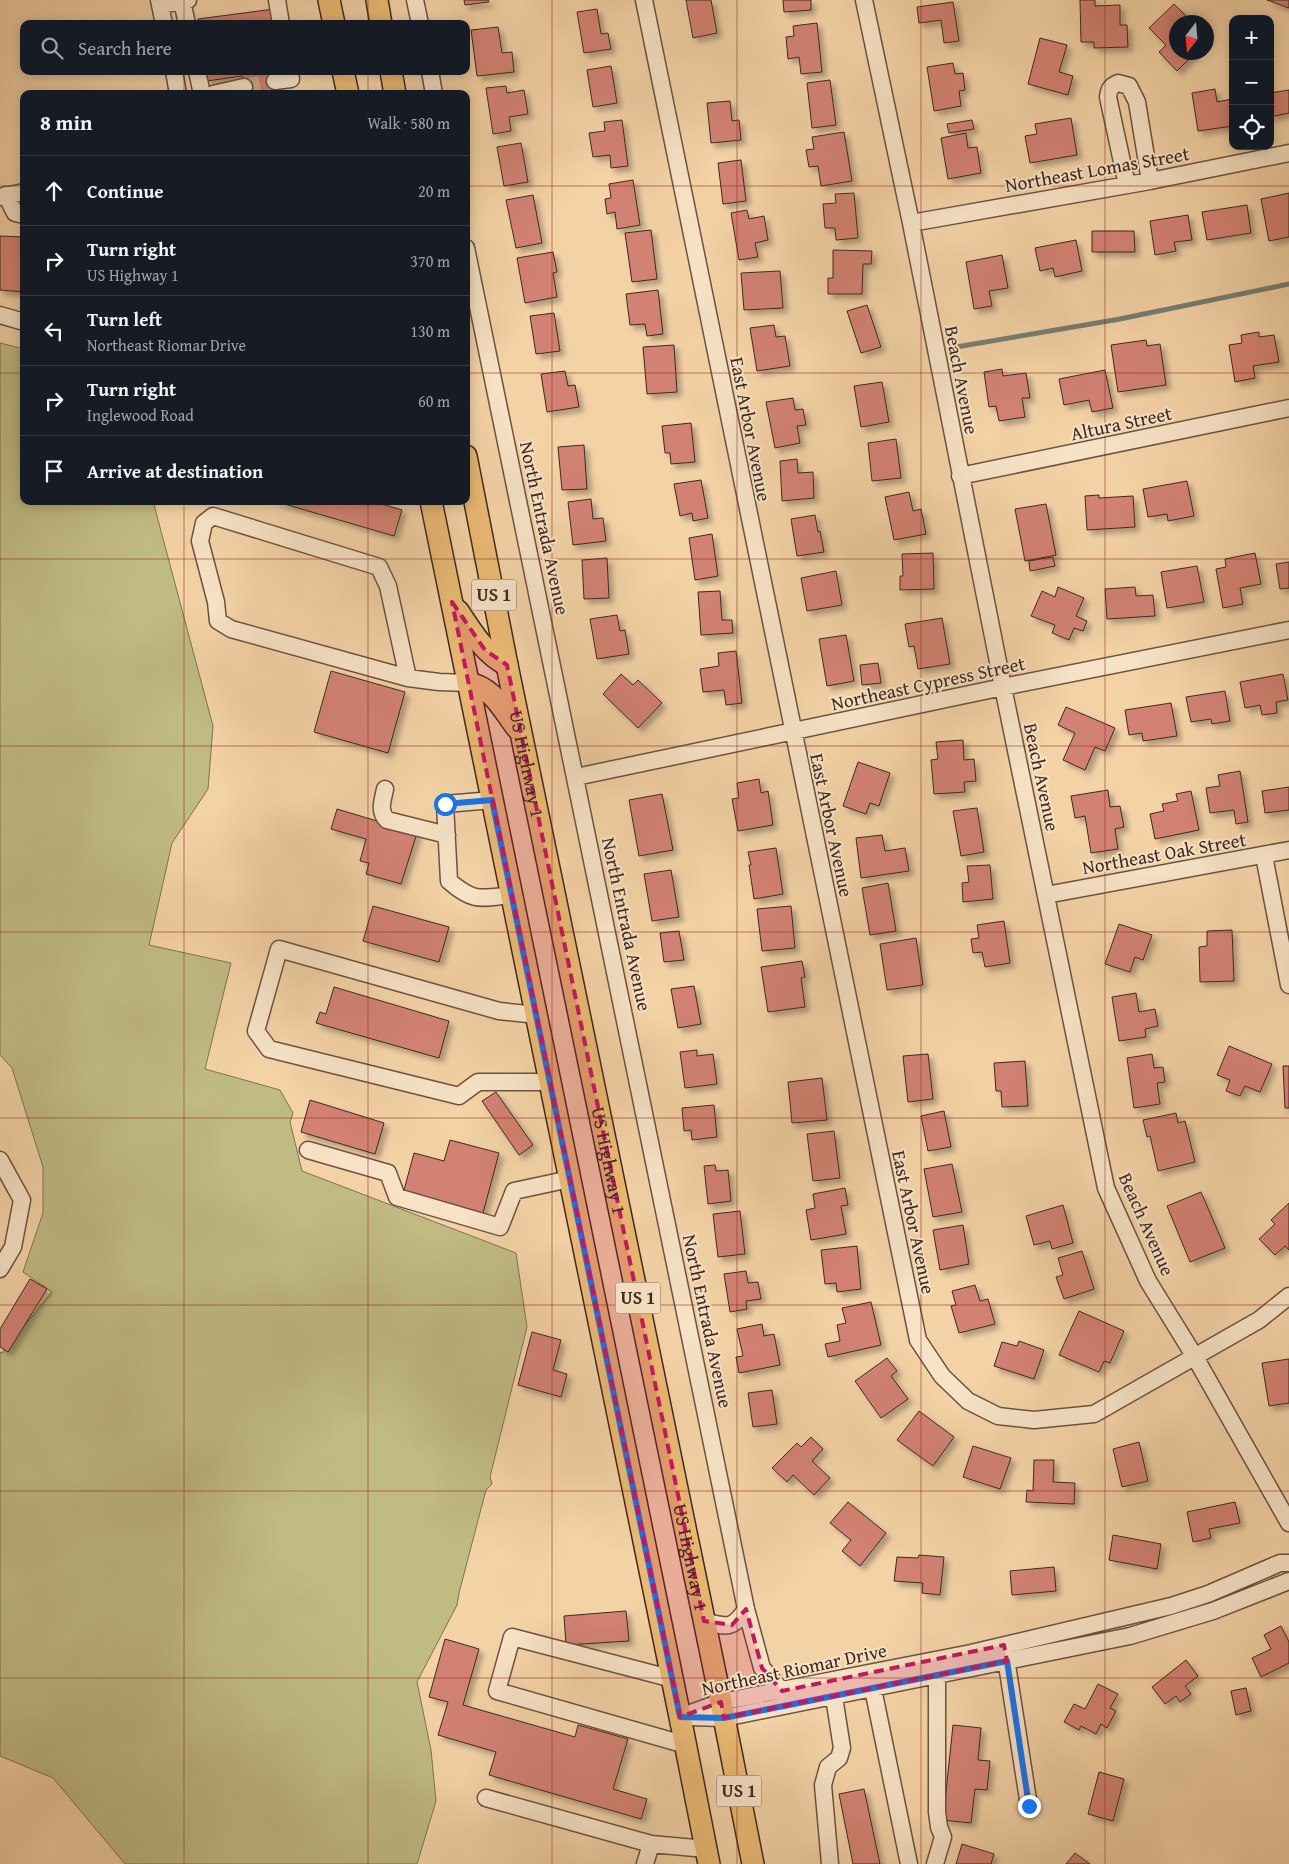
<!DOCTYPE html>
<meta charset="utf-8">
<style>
:root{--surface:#171b24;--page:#20242c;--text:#f1f3f6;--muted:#9ea1a6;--line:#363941}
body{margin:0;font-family:"Gentium Book Plus",serif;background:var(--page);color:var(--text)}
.controls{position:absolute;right:15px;top:15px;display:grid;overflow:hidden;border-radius:10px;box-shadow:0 2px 12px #0003}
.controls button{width:45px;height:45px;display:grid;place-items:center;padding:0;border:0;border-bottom:1px solid var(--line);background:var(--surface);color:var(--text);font:25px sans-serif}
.compass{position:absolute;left:1169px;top:15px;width:45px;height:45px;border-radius:50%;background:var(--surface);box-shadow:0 2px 12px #0003;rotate:196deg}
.stop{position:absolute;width:15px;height:15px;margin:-11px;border:4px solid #1a73e8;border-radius:50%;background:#fff}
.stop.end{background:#1a73e8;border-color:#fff;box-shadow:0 1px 5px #0008}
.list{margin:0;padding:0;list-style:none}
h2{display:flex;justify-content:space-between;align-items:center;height:65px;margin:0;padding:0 20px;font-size:21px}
h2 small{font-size:16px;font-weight:400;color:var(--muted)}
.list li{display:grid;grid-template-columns:32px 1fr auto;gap:15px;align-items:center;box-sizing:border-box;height:70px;padding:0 20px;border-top:1px solid var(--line)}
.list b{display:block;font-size:19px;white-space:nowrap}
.list p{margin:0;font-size:16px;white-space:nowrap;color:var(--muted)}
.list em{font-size:16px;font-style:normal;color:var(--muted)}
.icon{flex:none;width:28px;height:28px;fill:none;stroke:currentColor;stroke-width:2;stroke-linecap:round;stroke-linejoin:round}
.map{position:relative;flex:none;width:1289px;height:1864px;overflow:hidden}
.search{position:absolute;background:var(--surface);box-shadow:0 2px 12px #0003;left:20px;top:20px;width:450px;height:55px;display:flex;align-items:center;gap:12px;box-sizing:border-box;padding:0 18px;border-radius:10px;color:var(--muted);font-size:19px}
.panel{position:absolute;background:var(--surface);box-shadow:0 2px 12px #0003;left:20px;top:90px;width:450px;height:415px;border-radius:10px}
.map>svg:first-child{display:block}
.green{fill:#c0ba83;stroke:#807151}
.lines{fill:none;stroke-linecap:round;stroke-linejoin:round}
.stream{stroke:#767e72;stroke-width:5}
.building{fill:#d28273;stroke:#3f281f;filter:url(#shadow)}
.minor-tunnel{stroke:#cfb08b;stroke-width:16;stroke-dasharray:16 8;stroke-linecap:butt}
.minor-casing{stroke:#6c5241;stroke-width:19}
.major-casing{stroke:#3f281f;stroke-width:24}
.minor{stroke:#f7e2c5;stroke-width:16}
.major{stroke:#eab973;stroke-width:21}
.route{stroke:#1a73e8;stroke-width:6}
.marked{fill:#c2185b;fill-opacity:0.2;stroke:#c2185b;stroke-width:4;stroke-dasharray:10 6;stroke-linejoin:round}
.grid{fill:none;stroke:#8f2418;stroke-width:1;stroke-opacity:0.55}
.labels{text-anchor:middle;stroke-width:4;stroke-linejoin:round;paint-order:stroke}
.shield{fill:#f7e2c5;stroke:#766051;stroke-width:1}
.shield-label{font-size:18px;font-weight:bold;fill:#3f281f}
.street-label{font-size:19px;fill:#3f281f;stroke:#f7e2c5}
</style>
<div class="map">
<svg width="1289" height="1864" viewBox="0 0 1289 1864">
<defs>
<filter id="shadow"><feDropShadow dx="4.5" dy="4.5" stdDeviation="2.5" flood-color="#0004"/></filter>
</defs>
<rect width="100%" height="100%" fill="#f3d2a6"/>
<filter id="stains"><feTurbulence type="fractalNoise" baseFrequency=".004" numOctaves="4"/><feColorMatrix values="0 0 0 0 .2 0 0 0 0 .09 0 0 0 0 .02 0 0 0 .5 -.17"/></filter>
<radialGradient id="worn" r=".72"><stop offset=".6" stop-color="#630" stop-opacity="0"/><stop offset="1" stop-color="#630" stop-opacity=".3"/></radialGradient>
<path class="green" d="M0,343L24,349V501H153L213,726L208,789L172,843L149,945L231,963L205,1069L280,1090L293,1113L290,1122L302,1171L516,1253L527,1327L490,1477L492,1484L486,1490L459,1593L457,1605L417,1682L431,1750L436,1801L417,1864H125L53,1778L0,1756V1352L2,1353L52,1292L23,1272L43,1213V1167L12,1068L0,1055Z"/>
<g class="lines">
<path class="stream" d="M956,347L1120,319L1289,284"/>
</g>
<path class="building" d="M464,0H488L489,2L465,5Z
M686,0H711L717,33L693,38Z
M783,0H811V10L784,12Z
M1080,0H1095V6L1120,5V25H1127L1128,47L1094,48V42H1081Z
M1267,0H1289V8Z
M953,2L959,41L944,43L941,20L919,23L917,7Z
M1174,4L1192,22H1176V52H1196L1177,71L1159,52L1166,45L1149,28Z
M274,9L276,24H199L198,19Z
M597,9L601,34L608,33L611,49L584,53L577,12Z
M817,23L822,72L801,74L799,57L788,59L786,37L794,36L793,26Z
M498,27L502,53L512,52L514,72L477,76L471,30Z
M1040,38L1067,45L1059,72L1073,76L1068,95L1028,84Z
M953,63L955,74L963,73L965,90L959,91L961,106L934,111L927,67Z
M611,66L617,103L593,107L587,70Z
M206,71H273L276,94H245L242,76L207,81Z
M830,80L836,125L812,128L807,83Z
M506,86L507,93L524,90L528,114L509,117L511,131L493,134L486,88Z
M1215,89L1217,102L1232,99L1233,126L1198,131L1192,93Z
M1289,90V113L1270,117V93Z
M730,101L732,121L739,120L741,140L711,143L707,103Z
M1071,118L1077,155L1030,163L1025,136L1037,134L1035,124Z
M622,120L628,166L611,168L610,155L593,157L589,133L605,131L604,122Z
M972,120L974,129L949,133L947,124Z
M844,132L852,181L821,186L818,166L809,167L806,150L814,149L812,137Z
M966,133L968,148L977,147L981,173L948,179L941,138Z
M521,143L528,182L504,186L497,147Z
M741,160L746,201L723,204L718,163Z
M633,180L640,225L617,229L615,212L607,214L605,199L611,198L609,184Z
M854,193L858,238L836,240L835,228H825L823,204L836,203L835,194Z
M1289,193V237L1269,241L1261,199Z
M533,195L542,243L516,248L506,200Z
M1247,205L1251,233L1207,240L1202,212Z
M747,210L749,219L764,216L768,240L755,243L758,257L739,260L731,213Z
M1188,215L1192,240L1174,242L1176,251L1155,255L1150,221Z
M651,230L657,279L632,282L625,233Z
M1092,231H1134L1135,252H1092Z
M0,236L24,237V292L0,290Z
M1076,240L1082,271L1055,277L1053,268L1040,271L1035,248Z
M833,250L872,251L871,264H863L862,294H828V278H833Z
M553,252L557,272L553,273L557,297L525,303L517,258Z
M1002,255L1008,288L989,291L992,306L974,309L966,262Z
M780,271L783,308L744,310L741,273Z
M658,290L663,334L647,336L645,324L630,325L626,294Z
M867,305L881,347L861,353L847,311Z
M554,313L560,351L536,354L530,316Z
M774,325L776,337L785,336L790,366L757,371L750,328Z
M1259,332V337L1274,335L1279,362L1253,366L1255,378L1235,382L1229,345L1242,343L1241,335Z
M1146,340L1147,346L1160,344L1166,385L1118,392L1111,345Z
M674,345L677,392L647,394L643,347Z
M1002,369L1003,376L1026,373L1030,398H1022L1025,417L999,421L996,406L989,407L984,372Z
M1105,370L1113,408L1092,412L1089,400L1064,405L1059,379Z
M565,371L568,386L575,385L579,407L547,412L541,374Z
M882,382L889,422L861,427L854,386Z
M793,398L795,410L803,409L806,425L797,426L800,443L775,448L766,402Z
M691,423L695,462L671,464L670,453H665L662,426Z
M896,439L901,478L872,481L868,443Z
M584,445L587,489L562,490L558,447Z
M797,459L798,473L813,472L814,498L782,501L780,461Z
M701,480L708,518L693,521L692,513L680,516L674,484Z
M1187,481L1194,516L1168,521L1167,514L1148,517L1143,489Z
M909,492L913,511L921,509L926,534L894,540L885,497Z
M1099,495V498L1133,496L1135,527L1087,530L1085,496Z
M591,499L593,519L603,518L606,541L573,545L568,502Z
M274,501H372L402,510L394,536Z
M1046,504L1056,555L1025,561L1015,509Z
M815,515L818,532L820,531L824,552L797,556L791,519Z
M712,534L718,576L695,580L689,538Z
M933,553L934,589L900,590V576H903L902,554Z
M1255,553L1261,584L1240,588L1243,604L1223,608L1216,569L1226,567L1225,559Z
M1053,557L1055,566L1030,571L1029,561Z
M607,558L609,598L584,599L582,560Z
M1289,562V588L1280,589L1276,564Z
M1197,566L1204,602L1167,608L1161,572Z
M836,571L842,605L807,611L801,578Z
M1058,587L1084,598L1076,616L1087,621L1083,631L1074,628L1069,640L1052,633L1055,625L1031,616L1042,591L1055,597Z
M1135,587L1136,596L1153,595L1155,616L1107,619L1105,589Z
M720,591L722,620H732L733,633L701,635L698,592Z
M617,615L620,631L625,630L629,654L597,659L590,619Z
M942,618L950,664L918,669L914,646L909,647L905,624Z
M846,635L854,681L827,686L819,639Z
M736,651L742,703L726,705L724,690L703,692L700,669L719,666L718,653Z
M878,663L881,683L862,685L860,665Z
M331,671L405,692L388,753L314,732Z
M621,674L633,685L638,680L662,703L638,728L603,694Z
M1283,674L1288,700L1276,702L1277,713L1262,715L1260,705L1245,708L1240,682Z
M1225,691L1230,721L1212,724L1211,719L1191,722L1186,697Z
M1171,703L1177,736L1143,741L1142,733L1129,735L1125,710Z
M1066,707L1115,728L1105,751L1095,747L1085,770L1063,760L1075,733L1058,725Z
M963,740L964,760L974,759L976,781L964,782L965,792L934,794L931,760L938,759L936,742Z
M858,762L890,773L879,806L870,803L866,814L843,806Z
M1240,771L1248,822L1236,824L1234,810L1210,813L1206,788L1220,786L1218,775Z
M759,779L761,793L768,791L773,825L738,831L732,799L739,798L737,783Z
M1289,787V810L1265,813L1262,791Z
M1108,790L1110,807L1120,806L1124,827L1115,829L1118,849L1091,853L1085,816L1075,818L1071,796Z
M1191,791L1199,830L1155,839L1150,814L1164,811L1162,804L1178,801L1176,794Z
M662,794L673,850L639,856L629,800Z
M977,808L984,852L961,856L953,811Z
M337,809L417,833L401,884L366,874L369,863L360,861L366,839L331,829Z
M882,835L885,851L905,848L909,871L861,878L856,838Z
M776,848L783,894L754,899L749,865H751L748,852Z
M990,865L993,899L963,902L962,883L969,882L967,866Z
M671,870L679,917L652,921L644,874Z
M888,883L896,931L870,935L862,888Z
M373,906L449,927L439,962L363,941Z
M791,906L795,948L762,951L757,909Z
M1004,921L1010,963L985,967L982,952L973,953L971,939L979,938L977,925Z
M1119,924L1152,935L1143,960L1135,957L1130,972L1105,964Z
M1232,930L1234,981L1200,982L1199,947L1207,946V931Z
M679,931L684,960L664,962L660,933Z
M916,938L923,985L887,990L880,944Z
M802,961L805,977L801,978L805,1007L768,1012L761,967Z
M694,986L701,1024L678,1028L671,989Z
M334,987L449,1021L439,1058L316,1023L320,1012L326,1014Z
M1136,993L1139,1012L1155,1009L1158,1026L1145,1029L1146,1037L1119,1041L1112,997Z
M1229,1046L1272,1064L1260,1092L1245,1086L1240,1096L1226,1091L1230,1080L1217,1075Z
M697,1050V1056L713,1054L717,1084L685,1088L680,1052Z
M928,1054L933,1099L908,1102L903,1056Z
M1152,1054L1154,1068L1163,1067L1165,1082L1157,1083L1160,1104L1134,1108L1127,1058Z
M1025,1061L1028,1106L1002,1107L1001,1091H996L994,1063Z
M1283,1066H1289V1108H1285Z
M822,1078L827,1120L792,1123L788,1082Z
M496,1092L533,1145L519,1155L482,1101Z
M310,1100L384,1123L375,1154L301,1132Z
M714,1105L717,1137L692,1140L691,1130L684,1131L682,1108Z
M944,1111L951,1147L928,1151L921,1116Z
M1176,1113L1178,1123L1185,1121L1195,1162L1158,1171L1150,1136L1147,1137L1143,1120Z
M834,1131L840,1178L813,1181L807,1134Z
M450,1140L499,1153L483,1213L404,1190L414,1153L444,1161Z
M952,1164L962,1212L933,1217L924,1169Z
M715,1165L716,1171L728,1170L731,1201L708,1204L704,1166Z
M845,1188L848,1205L841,1206L846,1234L811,1240L806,1210L815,1208L813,1194Z
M1201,1192L1225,1248L1190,1262L1167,1206Z
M1289,1203V1250L1285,1246L1275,1255L1259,1239L1275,1224L1271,1220Z
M1063,1205L1073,1243L1052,1249L1050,1241L1034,1245L1026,1216Z
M740,1211L745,1254L718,1257L713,1214Z
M963,1225L969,1264L940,1270L933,1230Z
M857,1246L861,1289L837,1292L836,1283L825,1284L821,1250Z
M1082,1251L1094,1289L1064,1299L1056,1277L1063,1275L1058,1258Z
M746,1271L748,1283L758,1282L761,1299L746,1301L747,1309L730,1312L724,1274Z
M30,1279L47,1289L8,1352L0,1347V1329Z
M975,1285L980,1301L988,1299L995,1324L959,1333L951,1306L956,1305L952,1291Z
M871,1302L881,1345L828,1357L825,1344L840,1341L837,1325L846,1323L842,1308Z
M1079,1311L1124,1331L1110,1363L1104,1361L1099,1372L1059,1355Z
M762,1324L764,1336L774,1334L780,1365L739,1373L736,1357L743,1356L737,1329Z
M532,1332L561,1340L553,1370L567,1374L561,1397L518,1385Z
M1019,1341L1044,1350L1034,1379L994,1366L1002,1342L1017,1346Z
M887,1358L897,1371L891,1376L908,1399L881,1418L855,1381Z
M1289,1359V1403L1269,1406L1262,1363Z
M772,1390L777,1424L753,1427L748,1393Z
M919,1411L954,1437L933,1466L897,1440Z
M811,1437L823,1449L812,1461L830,1478L814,1495L793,1475L787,1482L772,1468L797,1443L801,1447Z
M1139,1442L1148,1481L1122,1487L1113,1449Z
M973,1446L1011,1458L1000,1489L963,1477Z
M1034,1460H1054L1053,1482L1075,1483L1074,1504L1026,1502L1027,1490L1033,1491Z
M848,1502L886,1533L860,1566L842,1551L851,1540L830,1523Z
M1235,1502L1240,1523L1209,1529L1211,1538L1193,1542L1187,1512Z
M1113,1535L1161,1544L1157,1569L1109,1560Z
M919,1555L944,1557L940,1595L922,1593L923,1583L894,1581L897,1557L918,1558Z
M1054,1567L1056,1591L1012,1595L1010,1571Z
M626,1611L629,1641L566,1645L564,1616Z
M1281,1626L1289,1642V1663L1261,1677L1252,1658L1271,1649L1264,1635Z
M445,1639L479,1649L463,1705L575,1737L578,1725L628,1739L613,1789L647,1799L641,1819L489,1775L496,1752L438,1735L448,1702L429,1697Z
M1186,1660L1198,1676L1185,1686L1191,1694L1180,1702L1176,1696L1165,1704L1152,1687Z
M1098,1684L1118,1694L1110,1708L1116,1711L1107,1728L1101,1724L1096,1734L1081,1726L1079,1730L1064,1722L1074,1704L1085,1709Z
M1246,1688L1251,1711L1236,1715L1231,1691Z
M953,1725L981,1728L978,1760L990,1761L987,1790L975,1789L971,1823L943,1820Z
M1099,1772L1124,1779L1113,1821L1088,1814Z
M864,1789L880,1864H853L839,1794Z
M962,1844L994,1854L991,1864H956Z
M1075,1853L1090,1864H1066Z"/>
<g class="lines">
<path class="minor-tunnel" d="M244,87L275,81"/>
<g class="minor-casing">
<path id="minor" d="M159,0L164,24
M277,0L281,24
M415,0L420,24
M644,0L918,1340L942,1376L968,1401L998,1416L1034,1420L1094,1414L1259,1320L1289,1296
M864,0L911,223L1003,687L1106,1188L1148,1281L1195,1357L1289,1523
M182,1L187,24
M160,5L188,0
M174,71L178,94
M197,71L202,94
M430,71L434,94
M275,81L291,79L289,71
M213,94L244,87
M1127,185L1108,97C1109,89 1111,86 1118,83L1129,86L1137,102L1150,181
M6,195L15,213L24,215
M0,197L24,192
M911,223L1150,181L1289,153
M466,248L746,1609L762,1668L782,1691
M0,315L24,322
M960,476L1289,408
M408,678L388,586L379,567L213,516L204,523L200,541L216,602L218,621L231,629L408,678L439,682L468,683
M576,777L1003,687L1289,630
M385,789C383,800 378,811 387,820L447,835
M493,800L445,804L449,881C474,903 481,898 512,895
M1264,856L1289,985
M1046,895L1289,850
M537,1015L499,1011L279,949L256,1031L269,1049L459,1096L478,1082H550
M308,1150L388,1173L397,1197L500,1227L514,1191L570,1179
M0,1160L22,1200L13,1247L0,1269
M704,1621C726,1627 733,1630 746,1609
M1005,1652L1029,1806
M935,1666L937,1676V1812L939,1827L943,1837L935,1864
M673,1679L512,1637L497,1691L686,1745
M871,1679L909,1864
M680,1717L721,1702L971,1653L1171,1606L1208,1594L1280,1563H1289
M689,1717L724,1718L1130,1636L1213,1611L1289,1581
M486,1798L651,1844L706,1849
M645,1864L651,1844
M830,1864L823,1785L828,1767L839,1758L842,1748L834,1697"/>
</g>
<g class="major-casing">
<g id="major">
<path d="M329,0L334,24"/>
<path d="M377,0L381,24"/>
<path d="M343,71L348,94"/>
<path d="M391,71L395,94"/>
<path id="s1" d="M466,456L507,665L721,1702L753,1864"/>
<path d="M431,501L680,1717L709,1864"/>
<path d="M458,611C472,632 484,653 507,665"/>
<path d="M468,683C493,687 503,710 517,728"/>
</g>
</g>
<use href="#minor" class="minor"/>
<use href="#major" class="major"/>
</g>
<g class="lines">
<path class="route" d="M445,804L492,800L680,1717L724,1718L1007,1661L1029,1806"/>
</g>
<path class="marked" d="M452,602L485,650L507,665L704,1621L732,1625L746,1609L762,1668L782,1691L1004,1645L1007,1661L724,1718L721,1702L680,1717Z"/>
<path class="grid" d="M184,0V24M368,0V24M552,0V1864M737,0V1864M921,0V1864M1105,0V1864M184,71V94M368,71V94M0,186H24M466,186H1289M0,373H24M466,373H1289M184,501V1864M368,501V1864M0,559H1289M0,746H1289M0,932H1289M0,1118H1289M0,1305H1289M0,1491H1289M0,1678H1289"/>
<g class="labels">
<g class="shield">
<rect x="471.5" y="579.5" width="45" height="31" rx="4"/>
<rect x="615.5" y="1282.5" width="45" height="31" rx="4"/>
<rect x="716.5" y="1775.5" width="45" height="31" rx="4"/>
</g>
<g class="shield-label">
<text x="494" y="601">US 1</text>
<text x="638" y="1304">US 1</text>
<text x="739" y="1797">US 1</text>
</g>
<g class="street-label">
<text transform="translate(1097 169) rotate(-10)" y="7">Northeast Lomas Street</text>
<text transform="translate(962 380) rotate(79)" y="7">Beach Avenue</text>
<text transform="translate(1121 423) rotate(-12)" y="7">Altura Street</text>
<text transform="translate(751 429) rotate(79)" y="7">East Arbor Avenue</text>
<text transform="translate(545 528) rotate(78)" y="7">North Entrada Avenue</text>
<text transform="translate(928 683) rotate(-12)" y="7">Northeast Cypress Street</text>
<text dy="7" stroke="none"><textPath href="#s1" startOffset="314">US Highway 1</textPath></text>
<text transform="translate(1042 777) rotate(78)" y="7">Beach Avenue</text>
<text transform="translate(832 825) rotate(78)" y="7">East Arbor Avenue</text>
<text transform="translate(1164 853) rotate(-10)" y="7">Northeast Oak Street</text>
<text transform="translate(627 924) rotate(78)" y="7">North Entrada Avenue</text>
<text dy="7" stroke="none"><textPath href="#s1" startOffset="719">US Highway 1</textPath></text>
<text transform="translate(914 1222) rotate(78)" y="7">East Arbor Avenue</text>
<text transform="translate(1147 1224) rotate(66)" y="7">Beach Avenue</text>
<text transform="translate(708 1321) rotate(78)" y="7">North Entrada Avenue</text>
<text dy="7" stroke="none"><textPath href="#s1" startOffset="1124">US Highway 1</textPath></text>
<text transform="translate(794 1669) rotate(-12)" y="7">Northeast Riomar Drive</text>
</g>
</g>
<rect width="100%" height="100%" filter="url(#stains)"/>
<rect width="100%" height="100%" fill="url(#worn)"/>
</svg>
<div class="controls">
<button>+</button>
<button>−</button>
<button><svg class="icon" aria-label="locate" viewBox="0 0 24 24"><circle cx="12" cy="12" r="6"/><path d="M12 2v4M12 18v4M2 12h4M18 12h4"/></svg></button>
</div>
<svg class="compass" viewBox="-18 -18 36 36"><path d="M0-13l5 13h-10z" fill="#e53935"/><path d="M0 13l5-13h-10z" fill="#9ea1a6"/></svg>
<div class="stop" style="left:445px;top:804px"></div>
<div class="stop end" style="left:1029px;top:1806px"></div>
<div class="search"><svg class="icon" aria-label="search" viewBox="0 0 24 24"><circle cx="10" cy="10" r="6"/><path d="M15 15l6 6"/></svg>Search here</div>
<section class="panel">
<h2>8 min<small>Walk · 580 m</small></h2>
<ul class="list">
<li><svg class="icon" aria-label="ahead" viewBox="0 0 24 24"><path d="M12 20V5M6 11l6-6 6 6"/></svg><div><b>Continue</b></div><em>20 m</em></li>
<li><svg class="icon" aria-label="right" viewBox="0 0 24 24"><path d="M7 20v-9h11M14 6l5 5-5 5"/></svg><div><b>Turn right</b><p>US Highway 1</p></div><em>370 m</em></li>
<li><svg class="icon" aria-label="left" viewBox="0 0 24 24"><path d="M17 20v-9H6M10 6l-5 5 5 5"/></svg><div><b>Turn left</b><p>Northeast Riomar Drive</p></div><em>130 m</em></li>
<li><svg class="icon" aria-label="right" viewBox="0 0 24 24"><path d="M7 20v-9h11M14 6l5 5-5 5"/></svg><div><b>Turn right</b><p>Inglewood Road</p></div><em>60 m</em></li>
<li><svg class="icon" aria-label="arrive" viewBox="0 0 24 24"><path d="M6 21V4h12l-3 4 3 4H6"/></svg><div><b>Arrive at destination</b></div></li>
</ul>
</section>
</div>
